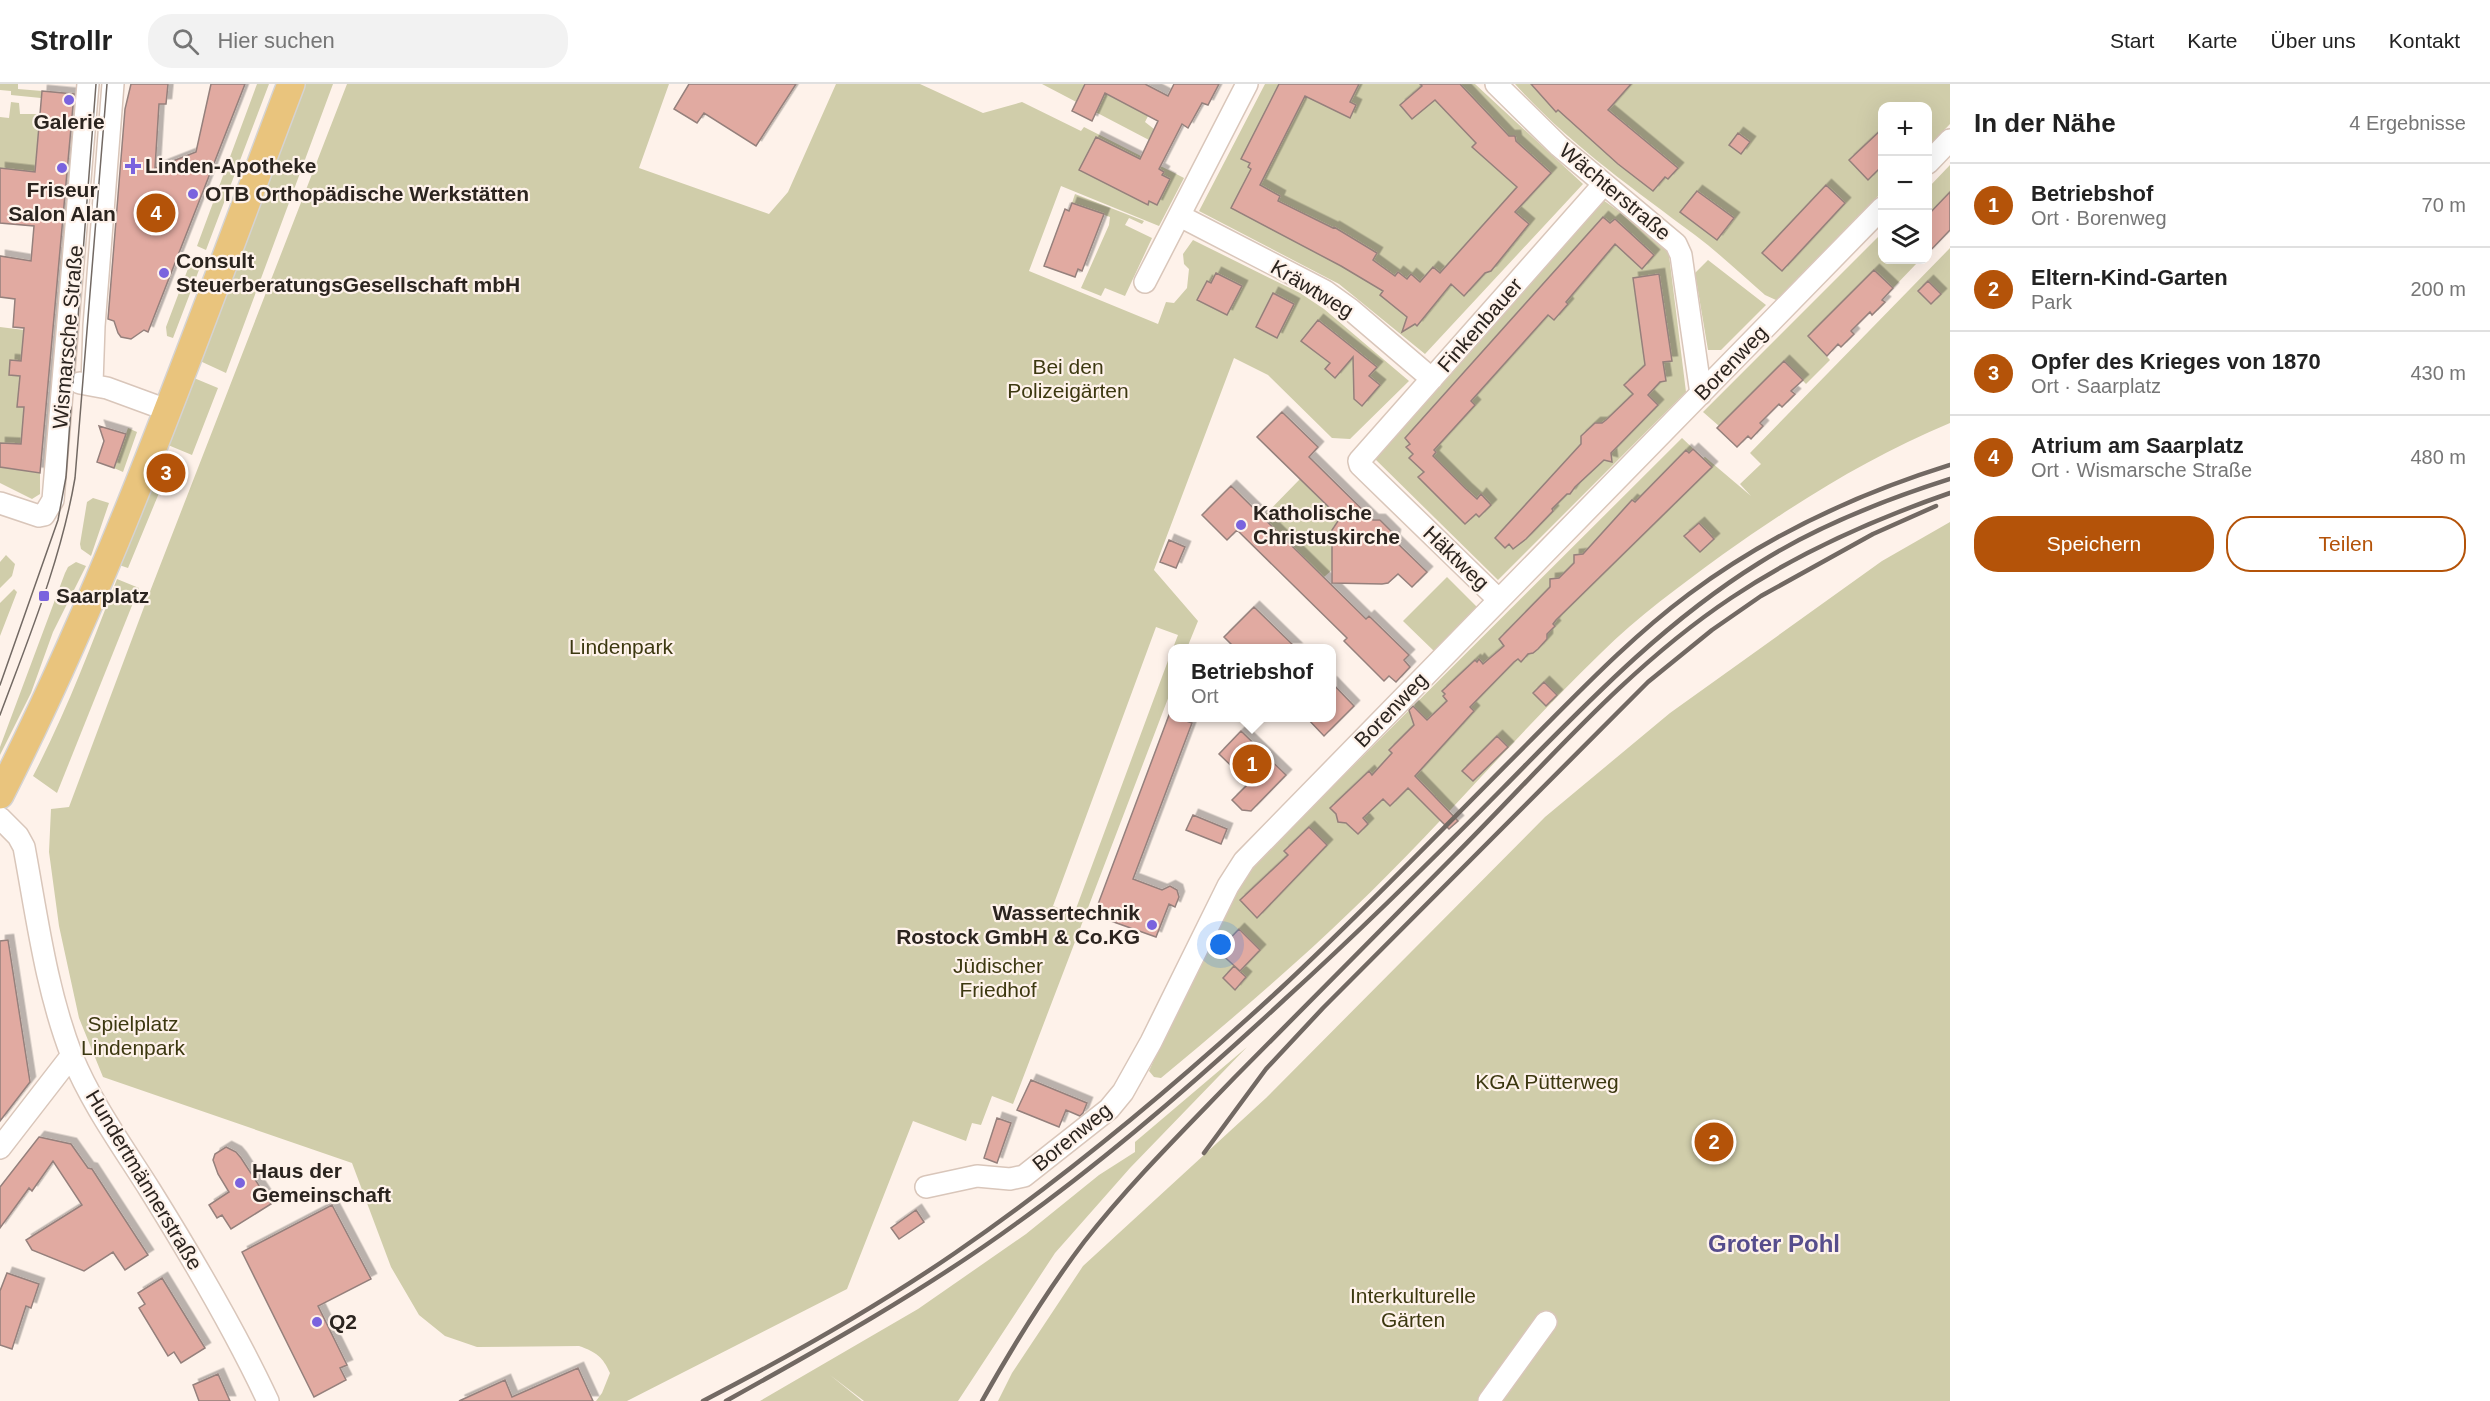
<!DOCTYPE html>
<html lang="de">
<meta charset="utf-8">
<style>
:root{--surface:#fff;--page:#f2f2f2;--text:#222;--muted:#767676;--line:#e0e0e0;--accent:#b45309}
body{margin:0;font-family:Helvetica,sans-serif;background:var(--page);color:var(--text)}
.controls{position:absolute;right:18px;top:18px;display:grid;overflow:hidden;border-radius:12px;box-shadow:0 6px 24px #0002}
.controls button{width:54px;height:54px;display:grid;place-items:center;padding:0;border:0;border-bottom:2px solid var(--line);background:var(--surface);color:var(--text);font:30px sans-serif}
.you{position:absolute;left:1221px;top:861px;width:21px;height:21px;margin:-15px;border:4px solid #fff;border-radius:50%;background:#1a73e8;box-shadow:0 0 0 9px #1a73e833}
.badge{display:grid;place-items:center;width:39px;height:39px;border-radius:50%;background:var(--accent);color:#fff;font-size:20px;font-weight:700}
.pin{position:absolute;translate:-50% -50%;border:3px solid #fff;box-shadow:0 2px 6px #0006}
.popup{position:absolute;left:1168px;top:560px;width:168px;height:78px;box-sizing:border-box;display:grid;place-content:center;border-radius:12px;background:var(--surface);filter:drop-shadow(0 2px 4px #0005);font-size:20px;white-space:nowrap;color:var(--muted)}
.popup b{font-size:22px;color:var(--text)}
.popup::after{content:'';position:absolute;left:50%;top:100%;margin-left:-12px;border:12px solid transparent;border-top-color:var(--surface)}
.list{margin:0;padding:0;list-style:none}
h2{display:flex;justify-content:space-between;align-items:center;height:78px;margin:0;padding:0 24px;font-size:26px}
h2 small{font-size:20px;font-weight:400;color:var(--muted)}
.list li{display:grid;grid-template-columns:39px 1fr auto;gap:18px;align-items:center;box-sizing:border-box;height:84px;padding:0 24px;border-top:2px solid var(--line)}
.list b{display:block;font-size:22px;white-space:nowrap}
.list p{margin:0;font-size:20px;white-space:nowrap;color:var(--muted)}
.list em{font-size:20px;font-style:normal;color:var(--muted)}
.actions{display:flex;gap:12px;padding:18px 24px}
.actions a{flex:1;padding:14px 0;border:2px solid var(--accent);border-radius:24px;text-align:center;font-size:21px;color:var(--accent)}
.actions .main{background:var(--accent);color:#fff}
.icon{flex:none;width:33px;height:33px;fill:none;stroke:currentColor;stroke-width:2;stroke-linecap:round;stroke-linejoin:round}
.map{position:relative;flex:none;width:1950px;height:1317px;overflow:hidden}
header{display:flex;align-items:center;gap:36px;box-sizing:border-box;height:84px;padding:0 30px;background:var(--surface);border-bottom:2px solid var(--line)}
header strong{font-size:28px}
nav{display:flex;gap:33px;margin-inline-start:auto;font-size:21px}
.search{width:420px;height:54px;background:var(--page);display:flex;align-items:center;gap:15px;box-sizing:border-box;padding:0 21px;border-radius:24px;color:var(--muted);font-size:22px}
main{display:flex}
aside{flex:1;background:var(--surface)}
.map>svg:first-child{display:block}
.green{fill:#d0cdaa}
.building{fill:#e1aaa1;stroke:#95807c;stroke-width:1.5;filter:url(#shadow)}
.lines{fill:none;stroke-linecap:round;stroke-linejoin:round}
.minor-casing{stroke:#d9c6ba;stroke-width:24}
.major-casing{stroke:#d5d3d2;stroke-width:30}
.minor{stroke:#fff;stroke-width:21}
.major{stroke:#e9c47d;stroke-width:27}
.tram{stroke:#726963;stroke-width:1.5}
.rail{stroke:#726963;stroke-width:4.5}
.poi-dot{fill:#7a63de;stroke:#fef2ea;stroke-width:2}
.labels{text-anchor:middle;stroke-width:4.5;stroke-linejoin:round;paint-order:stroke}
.poi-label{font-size:21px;font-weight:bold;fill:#2b241f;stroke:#fef2ea;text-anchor:start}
.street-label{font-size:21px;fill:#2b241f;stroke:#fef2ea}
.park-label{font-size:21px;fill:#3c3810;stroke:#fef2ea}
.quarter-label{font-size:24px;font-weight:bold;fill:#564d8c;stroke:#fef2ea}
</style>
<header>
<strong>Strollr</strong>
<div class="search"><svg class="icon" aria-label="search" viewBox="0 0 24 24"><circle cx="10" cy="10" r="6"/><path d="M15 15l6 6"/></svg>Hier suchen</div>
<nav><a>Start</a><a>Karte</a><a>Über uns</a><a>Kontakt</a></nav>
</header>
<main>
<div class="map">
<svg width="1950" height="1317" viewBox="0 0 1950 1317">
<defs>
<filter id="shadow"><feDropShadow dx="5.5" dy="-5.5" stdDeviation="0" flood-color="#0004"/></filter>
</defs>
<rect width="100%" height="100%" fill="#fef2ea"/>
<path class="green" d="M0,0H18V5L42,7L41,14L11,11V7L0,6Z
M257,0H269L206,166L197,162Z
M305,0H333L226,289L200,277Z
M347,0H669L639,84L769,130L788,108L836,0H920L983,29L1022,18L1081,47L1084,43L1184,94L1159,142L1061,102L1029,187L1158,240L1166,218L1174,219L1187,204L1189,185L1184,180L1183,170L1193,156L1300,209L1324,225L1409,297L1350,355L1332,354L1268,291L1234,274L1154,486L1198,537L1187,564H1173L1178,551L1156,543L1053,822L1074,830L1172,566V604L1013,1020L992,1012L981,1041L972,1039L966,1057L913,1037L847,1205L627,1317H596L602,1309L610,1289C603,1273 596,1268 579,1262L477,1263L445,1252L419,1231L391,1183L352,1079L103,993L79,934L59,842L49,768L51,725L69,723L144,523Z
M1042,0H1086L1140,27L1150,28L1145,38L1154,45L1149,56Z
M1265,0H1475L1583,100L1425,270L1339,200L1199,127Z
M1515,0H1950V40L1928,63V22H1882V108L1776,216L1765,211C1742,191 1720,170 1695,151C1632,104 1568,59 1515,0Z
M11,18L19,19L20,30H40L35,88L0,84V33L9,34Z
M1950,81V108L1928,131V104Z
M1075,110L1144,137L1142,140L1129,134L1125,141L1152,154L1125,212L1105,204L1101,212L1081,204L1109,141L1110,133L1072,119Z
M1599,113L1668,163L1686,308L1498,496L1373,373Z
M1882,149V176H1913L1917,179L1893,204L1874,186L1808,252L1830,276L1806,300L1784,277L1719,342L1703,328Z
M1950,164V339C1868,373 1794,420 1722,471C1680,502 1638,532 1601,569C1515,652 1438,744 1352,826C1291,885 1226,940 1161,994L1154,993L1149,987L1204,865L1240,797L1309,726L1682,354L1703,374L1705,373L1751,412L1740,400L1761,380L1750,369Z
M192,174L202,178L173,254L167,252L166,243Z
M1708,176L1766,221L1721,266H1708L1695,189Z
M0,243L24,246L21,277L10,276L9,291L20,292L24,323L21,360L0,359Z
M194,294L218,304L192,371L168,361Z
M128,344L137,348L123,388L114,384Z
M0,383L40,389V410L32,415L0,399Z
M1300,395L1344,437L1333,443L1332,486L1324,493L1263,433Z
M150,405L159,409L128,484L119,481Z
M93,414L109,419L91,472L81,465L80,460L87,418Z
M1950,438V1317H998L1012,1289L1083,1182L1266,1014L1545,733L1670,629L1882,477Z
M6,471L15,480L12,492L0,504V478Z
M76,478L86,482L53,548L31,609L0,671V663L65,489L68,483Z
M1447,493L1480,526L1437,570L1403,537Z
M117,495L139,504L57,709L33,692C66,629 91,562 117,495Z
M14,505L17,508L0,552V519Z
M1247,963L1130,1084L1055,1169L958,1317H864L830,1291L862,1317H760L918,1225L1026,1150L1099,1091L1135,1068V1058Z"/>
<path class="building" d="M131,0H168L166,20H159L155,84L196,68L211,0H245L148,248L144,246L131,255L121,253L118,249L114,237L108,235L125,25Z
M689,0H796L756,62L704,29L697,39L674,25Z
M1085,0H1145L1168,12L1174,0H1219L1208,21L1202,19L1188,44L1182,40L1159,85L1164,88L1162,91L1170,95L1157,121L1149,117L1148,121L1079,86L1096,53L1140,75L1158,37L1105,9L1092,37L1072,27Z
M1279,0H1359L1350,18L1356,21L1350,34L1305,12L1260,101L1280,112L1278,117L1333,144L1334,143L1377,169L1373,176L1395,192L1398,188L1407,195L1411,190L1420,198L1433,183L1440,189L1517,103L1472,63L1476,59L1435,16L1412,35L1400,21L1422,2L1420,0H1460L1509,52H1515L1516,57L1551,89L1515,128L1529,140L1491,187L1485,189L1464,212L1451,200L1417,242L1415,240L1402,248L1407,233L1380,211L1383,207L1341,182L1231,124L1251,85L1248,83L1250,79L1241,75Z
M1531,0H1631L1608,26L1678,84L1668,95L1665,93L1653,107L1618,80L1558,26L1556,28Z
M42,7L74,10L40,389L0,383V359L21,360L24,323H17L20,292L9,291L10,276L21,277L24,244L13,243L15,215L0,213V172L31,177L34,142L0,139V84L35,88Z
M1882,45V82L1868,96L1849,76Z
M1738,49L1750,58L1741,70L1729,61Z
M1826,101L1845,119L1782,187L1762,169Z
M1697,107L1734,134L1717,156L1680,128Z
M1950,108V146L1928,169V131Z
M1072,119L1104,130L1082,187L1078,185L1075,193L1044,182L1065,125L1069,127Z
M1603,133L1610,139L1615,135L1654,171L1642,185L1615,160L1566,218L1568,220L1554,236L1548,231L1471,317L1475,321L1434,366L1436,368L1433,372L1466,405L1477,415L1481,410L1491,421L1479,433L1476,430L1465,440L1418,393L1424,388L1409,374L1413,370L1406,363L1410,360L1405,354Z
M1874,186L1893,204L1882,216L1885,218L1872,231L1870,228L1851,247L1854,250L1841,263L1838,260L1827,272L1808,252Z
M1216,189L1242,202L1227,231L1197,216L1207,197L1211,199Z
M1659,190L1672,277L1663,278L1666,297L1660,298L1648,311L1658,321L1611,369L1612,378L1604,376L1575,403L1570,410H1567L1552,425L1553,427L1526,455L1513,465L1509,460L1505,464L1495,454L1581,360V352L1595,339H1602L1606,336L1633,310L1624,301L1645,281L1633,194Z
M1928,197L1941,210L1931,220L1918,207Z
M1273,209L1294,220L1277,254L1256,243Z
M1318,236L1377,283L1369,292L1380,301L1362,322L1354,315L1353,273L1335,294L1325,285L1330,279L1301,257Z
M1784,277L1803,296L1791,307L1795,310L1782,323L1779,320L1760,339L1763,342L1751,355L1748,352L1737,363L1717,344Z
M1282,328L1318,363L1309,373L1373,436H1380L1395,451L1394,456L1427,488L1412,503L1398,490L1388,499L1382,500L1332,499V446L1340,434L1257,353Z
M99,342L126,350L114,384L97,378L104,357Z
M1693,365L1712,383L1556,536L1553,540L1555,542L1547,550V555L1538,565L1533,569L1528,570L1521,578L1518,575L1514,578L1470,623L1474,627L1415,692L1458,737L1449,745L1408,704L1390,722L1383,715L1363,734L1368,740L1358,750L1346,739L1338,738L1336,730L1330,724L1369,687L1372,691L1392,669L1389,666L1414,641L1409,626L1413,622L1427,636L1447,617L1443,612L1445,610L1442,607L1475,576L1477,578L1479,575L1483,580L1504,562L1499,555L1550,503V495L1559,494L1574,479V471L1583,470L1632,416L1635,418L1686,366L1689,369Z
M1231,402L1366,535L1369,532L1409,571L1404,576L1410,583L1396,598L1389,592L1384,597L1344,557L1347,554L1237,446L1227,456L1202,431Z
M1699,439L1714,455L1700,468L1684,452Z
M1169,456L1185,463L1176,484L1160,478Z
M1254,523L1296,564H1235L1224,553Z
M1544,598L1557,611L1546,622L1533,609Z
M1332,599L1354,622L1324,652L1306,633H1332Z
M1169,631L1192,639L1133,795L1162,806L1170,802L1177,806L1179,813L1175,823L1169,820L1156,853L1094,831Z
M1241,647L1286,691L1251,727L1242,726L1232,716L1249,699L1219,670Z
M1497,652L1508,663L1473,697L1462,687Z
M1193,731L1227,745L1221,760L1186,746Z
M1309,743L1327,761L1257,834L1240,816L1288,771L1284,767Z
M1239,845L1260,866L1240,887L1218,867Z
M8,856L30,998L0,1037V857Z
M1234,882L1246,893L1235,906L1223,894Z
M1031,996L1087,1019L1083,1029L1080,1032L1066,1026L1059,1043L1017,1026Z
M997,1034L1011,1039L997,1079L984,1074Z
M39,1053L71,1060L88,1084L92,1085L148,1171L125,1186L113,1168L84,1187L32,1166L26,1156L82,1121L53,1077L32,1107L29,1104L0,1144V1103Z
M226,1063L236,1068L241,1074L271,1120L231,1145L222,1131L217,1134L209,1121L229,1108L218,1090L213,1076L215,1070Z
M332,1121L371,1195L318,1222L347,1281L340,1284L346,1296L314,1313L242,1168Z
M916,1126L924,1138L899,1155L891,1144Z
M7,1189L39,1200L31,1224L26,1222L12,1265L0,1261V1207Z
M162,1194L205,1264L181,1279L174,1268L168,1272L139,1224L145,1220L138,1209Z
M578,1284L593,1317H459L505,1296L512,1313Z
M218,1290L230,1317H199L193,1301Z"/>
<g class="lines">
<g class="minor-casing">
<path id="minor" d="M1496,0L1559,62L1676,160L1681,171L1701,310
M1928,79L1950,56
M1180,132L1325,207L1350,225L1432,295
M1145,198L1247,0
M80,299L107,304L167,326
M92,300L94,242L113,0
M0,419L39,432L44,431L53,416L88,0
M1499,516L1360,381L1359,377L1603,101
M0,734L18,752L24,763C37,833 46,905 72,972C91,1019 123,1063 150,1106C193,1175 234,1244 268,1317
M0,1064L72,971
M926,1103L977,1092L1010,1095L1024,1092L1109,1025L1123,1008L1151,958L1228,802L1244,777L1882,124
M1489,1317L1546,1238"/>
</g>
<g class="major-casing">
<path id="major" d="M0,711C116,482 200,239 291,0"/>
</g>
<use href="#minor" class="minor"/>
<use href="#major" class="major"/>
<path class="tram" d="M73,299L96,0
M0,601L58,436L66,393L71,323
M0,631C29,553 61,476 75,394L107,0"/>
<path class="rail" d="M1204,1069L1266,985L1323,924L1648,598L1712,546L1761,512L1873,450L1936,422
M703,1317C790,1272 875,1224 955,1169C1070,1090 1178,999 1280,905C1365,826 1445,742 1527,660C1579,608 1630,554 1689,510C1768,451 1857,410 1950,381
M726,1317C825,1262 925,1206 1017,1139C1112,1071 1200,994 1285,915C1360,847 1432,776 1503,704C1583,623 1661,540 1759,479C1817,442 1884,416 1950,395
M982,1317C1013,1262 1046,1208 1084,1158C1130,1099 1183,1047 1235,993C1308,919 1381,845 1454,772C1543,683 1626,584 1731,514C1799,468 1872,436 1950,409"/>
</g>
<g class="poi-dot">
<circle cx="69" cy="16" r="6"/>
<path d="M130 73h6v6h6v6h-6v6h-6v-6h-6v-6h6z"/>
<circle cx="62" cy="84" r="6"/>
<circle cx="193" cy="110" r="6"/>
<circle cx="164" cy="189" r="6"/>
<circle cx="1241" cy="441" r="6"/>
<rect x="38" y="506" width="12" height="12" rx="3"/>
<circle cx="1152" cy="841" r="6"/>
<circle cx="240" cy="1099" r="6"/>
<circle cx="317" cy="1238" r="6"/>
</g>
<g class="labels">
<g class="poi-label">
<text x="69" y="45" text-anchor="middle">Galerie</text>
<text x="145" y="89">Linden-Apotheke</text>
<text x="62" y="113" text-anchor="middle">Friseur<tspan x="62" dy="24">Salon Alan</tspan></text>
<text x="205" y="117">OTB Orthopädische Werkstätten</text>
<text x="176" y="184">Consult<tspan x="176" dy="24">SteuerberatungsGesellschaft mbH</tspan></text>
<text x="1253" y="436">Katholische<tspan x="1253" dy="24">Christuskirche</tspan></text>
<text x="56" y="519">Saarplatz</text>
<text x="1140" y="836" text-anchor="end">Wassertechnik<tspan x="1140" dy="24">Rostock GmbH &amp; Co.KG</tspan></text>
<text x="252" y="1094">Haus der<tspan x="252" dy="24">Gemeinschaft</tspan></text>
<text x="329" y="1245">Q2</text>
</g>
<g class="street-label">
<text transform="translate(1615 108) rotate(40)" y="7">Wächterstraße</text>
<text transform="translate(1312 205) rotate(31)" y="7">Kräwtweg</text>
<text transform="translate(1480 241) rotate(-49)" y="7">Finkenbauer</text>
<text transform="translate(68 253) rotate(-85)" y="7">Wismarsche Straße</text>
<text transform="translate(1731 279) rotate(-46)" y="7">Borenweg</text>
<text transform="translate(1456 474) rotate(44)" y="7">Häktweg</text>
<text transform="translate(1391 626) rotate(-46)" y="7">Borenweg</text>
<text transform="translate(1072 1053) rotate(-39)" y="7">Borenweg</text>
<text transform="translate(144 1096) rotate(59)" y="7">Hundertmännerstraße</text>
</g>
<g class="park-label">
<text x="1068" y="290">Bei den<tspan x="1068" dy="24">Polizeigärten</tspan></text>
<text x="621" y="570">Lindenpark</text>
<text x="998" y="889">Jüdischer<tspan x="998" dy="24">Friedhof</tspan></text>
<text x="133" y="947">Spielplatz<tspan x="133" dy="24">Lindenpark</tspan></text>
<text x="1547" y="1005">KGA Pütterweg</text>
<text x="1413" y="1219">Interkulturelle<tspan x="1413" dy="24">Gärten</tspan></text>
</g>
<g class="quarter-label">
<text x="1774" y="1168">Groter Pohl</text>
</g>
</g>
</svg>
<div class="controls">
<button>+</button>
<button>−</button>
<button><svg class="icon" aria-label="layers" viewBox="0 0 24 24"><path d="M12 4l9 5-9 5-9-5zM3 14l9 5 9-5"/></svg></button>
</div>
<div class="you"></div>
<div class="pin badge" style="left:1252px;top:680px">1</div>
<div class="popup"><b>Betriebshof</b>Ort</div>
<div class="pin badge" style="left:1714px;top:1058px">2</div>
<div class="pin badge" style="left:166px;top:389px">3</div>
<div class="pin badge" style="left:156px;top:129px">4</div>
</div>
<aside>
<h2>In der Nähe<small>4 Ergebnisse</small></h2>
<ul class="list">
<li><span class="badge">1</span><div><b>Betriebshof</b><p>Ort · Borenweg</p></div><em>70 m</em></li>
<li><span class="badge">2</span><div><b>Eltern-Kind-Garten</b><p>Park</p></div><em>200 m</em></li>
<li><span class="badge">3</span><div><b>Opfer des Krieges von 1870</b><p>Ort · Saarplatz</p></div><em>430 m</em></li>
<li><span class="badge">4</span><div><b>Atrium am Saarplatz</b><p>Ort · Wismarsche Straße</p></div><em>480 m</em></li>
</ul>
<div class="actions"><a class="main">Speichern</a><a>Teilen</a></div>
</aside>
</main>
